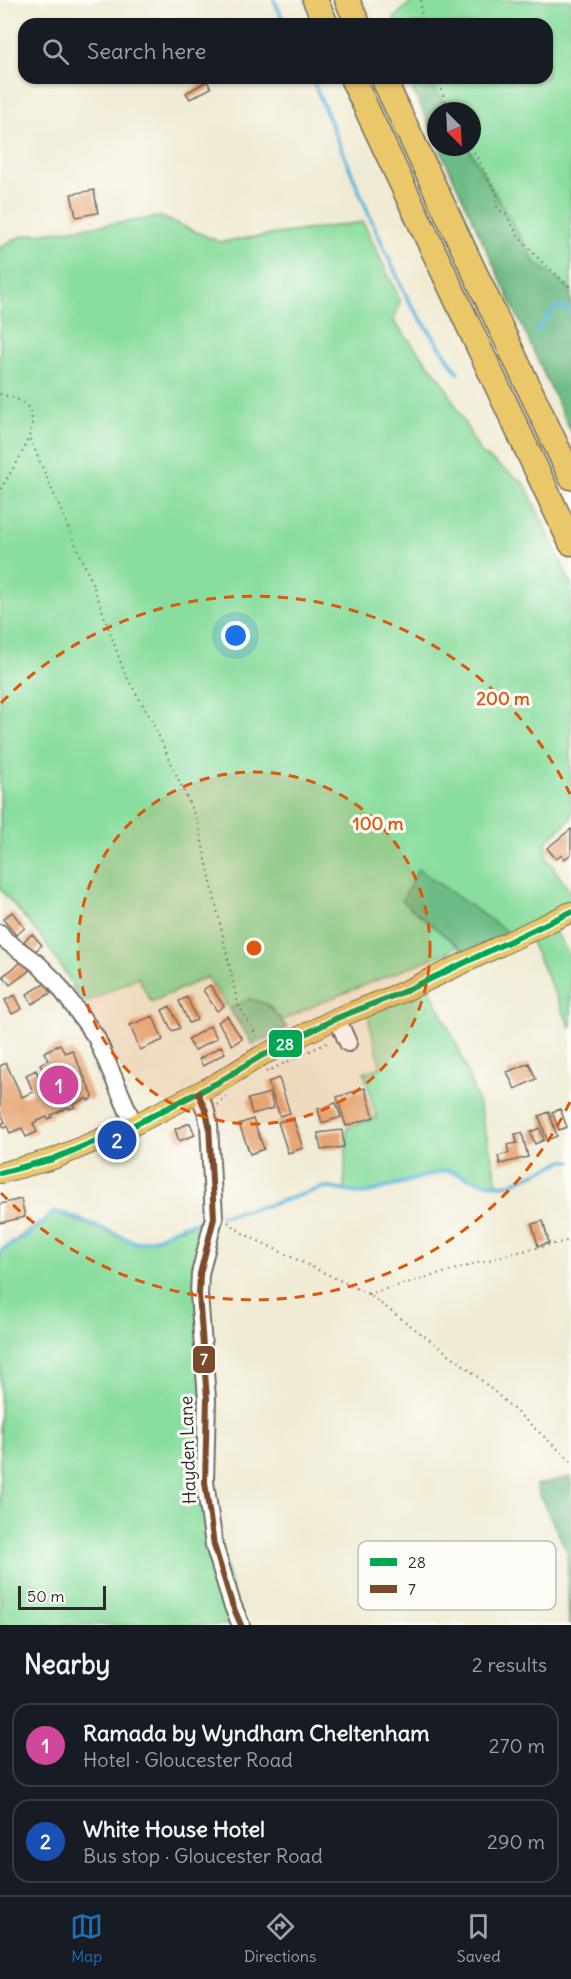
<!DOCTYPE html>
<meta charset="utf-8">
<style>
:root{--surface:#171b24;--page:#242831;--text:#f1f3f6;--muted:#9ea1a6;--line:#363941;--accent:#1f6fb2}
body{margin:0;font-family:Delius,sans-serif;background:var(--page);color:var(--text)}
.compass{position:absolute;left:427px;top:102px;width:54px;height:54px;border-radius:50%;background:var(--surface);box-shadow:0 2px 4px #0004;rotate:156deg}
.scale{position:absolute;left:18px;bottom:15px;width:88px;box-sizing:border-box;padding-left:6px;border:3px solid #2b2b2b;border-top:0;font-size:16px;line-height:21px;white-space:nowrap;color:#2b2b2b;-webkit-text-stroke:4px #fdfcf7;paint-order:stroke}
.you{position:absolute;left:236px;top:636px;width:21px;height:21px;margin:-15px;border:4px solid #fff;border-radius:50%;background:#1a73e8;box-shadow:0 0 0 9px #1a73e833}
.badge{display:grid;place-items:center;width:39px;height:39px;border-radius:50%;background:var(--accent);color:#fff;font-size:20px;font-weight:700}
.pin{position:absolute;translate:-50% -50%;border:3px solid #fff;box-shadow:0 2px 6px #0006}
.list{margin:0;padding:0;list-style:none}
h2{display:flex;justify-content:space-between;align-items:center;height:78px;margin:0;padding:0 24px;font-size:26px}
h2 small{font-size:20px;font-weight:400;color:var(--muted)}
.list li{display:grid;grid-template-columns:39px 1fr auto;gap:18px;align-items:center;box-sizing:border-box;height:84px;margin:0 12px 12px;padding:0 12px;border:2px solid var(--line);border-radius:18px}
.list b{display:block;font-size:22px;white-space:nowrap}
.list p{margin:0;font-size:20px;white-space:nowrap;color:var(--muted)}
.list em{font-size:20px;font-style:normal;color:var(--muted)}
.icon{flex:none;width:33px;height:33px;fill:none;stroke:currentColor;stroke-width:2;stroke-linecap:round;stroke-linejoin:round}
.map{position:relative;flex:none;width:571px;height:1625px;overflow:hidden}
.search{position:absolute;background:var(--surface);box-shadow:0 2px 4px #0004;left:18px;right:18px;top:18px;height:66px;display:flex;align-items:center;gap:15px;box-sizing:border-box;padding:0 21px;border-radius:18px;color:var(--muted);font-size:22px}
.sheet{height:270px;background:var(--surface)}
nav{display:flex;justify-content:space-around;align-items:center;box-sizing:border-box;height:84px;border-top:2px solid var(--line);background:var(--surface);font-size:16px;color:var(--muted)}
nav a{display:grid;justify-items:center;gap:3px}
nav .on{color:var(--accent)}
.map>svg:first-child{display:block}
.green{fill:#89dd9e;stroke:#5a8464;stroke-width:1.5}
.forest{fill:#6ebc85;stroke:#4c7458;stroke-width:1.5}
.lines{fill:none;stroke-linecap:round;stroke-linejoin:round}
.stream{stroke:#5eb5db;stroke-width:4}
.building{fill:#e59f6b}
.minor-casing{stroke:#706e66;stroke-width:20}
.major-casing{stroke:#706e66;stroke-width:22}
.highway-casing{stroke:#706e66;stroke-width:27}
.path{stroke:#706e66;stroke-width:2;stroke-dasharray:1.5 4.5;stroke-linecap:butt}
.minor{stroke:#fff;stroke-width:16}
.major{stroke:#eac769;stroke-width:20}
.highway{stroke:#eac769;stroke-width:24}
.bus-1-casing{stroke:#fdfcf7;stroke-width:10}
.bus-2-casing{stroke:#fdfcf7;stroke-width:10}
.bus-1{stroke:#00a651;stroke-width:6}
.bus-2{stroke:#7a4b2a;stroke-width:6}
.ring{fill:none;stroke:#df570e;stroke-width:3;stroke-dasharray:10 8}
.labels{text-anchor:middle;stroke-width:6;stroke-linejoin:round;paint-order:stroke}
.street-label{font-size:18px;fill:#2b2b2b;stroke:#fdfcf7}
.key{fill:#fdfcf7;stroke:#bebdba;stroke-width:1.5}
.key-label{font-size:16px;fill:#2b2b2b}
.centre{fill:#df570e;stroke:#fdfcf7;stroke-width:3}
.ring-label{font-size:18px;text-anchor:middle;font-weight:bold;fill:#df570e;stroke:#fdfcf7;stroke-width:6;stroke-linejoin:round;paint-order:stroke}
.line-badge{stroke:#fdfcf7;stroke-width:2}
.badge-label{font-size:16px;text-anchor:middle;font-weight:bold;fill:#fff}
</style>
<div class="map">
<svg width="571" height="1625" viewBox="0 0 571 1625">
<rect width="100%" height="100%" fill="#fdfcf7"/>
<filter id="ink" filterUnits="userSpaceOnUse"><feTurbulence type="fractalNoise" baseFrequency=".0167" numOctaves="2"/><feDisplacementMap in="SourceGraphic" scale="12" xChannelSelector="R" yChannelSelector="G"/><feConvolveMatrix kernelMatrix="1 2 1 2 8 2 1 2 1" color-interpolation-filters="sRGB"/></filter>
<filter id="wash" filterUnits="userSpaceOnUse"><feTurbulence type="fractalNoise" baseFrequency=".008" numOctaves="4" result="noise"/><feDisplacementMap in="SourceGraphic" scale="24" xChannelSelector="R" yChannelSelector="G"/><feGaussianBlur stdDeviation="1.35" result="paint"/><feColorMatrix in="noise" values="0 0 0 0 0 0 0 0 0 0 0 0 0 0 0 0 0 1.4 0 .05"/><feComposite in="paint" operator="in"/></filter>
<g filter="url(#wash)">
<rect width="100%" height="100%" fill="#f0ebd4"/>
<path class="green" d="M413,0H571V290L534,262L468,147H472V111H448L429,78H547V24H397L394,18Z
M161,217L220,242L363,222L400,300L394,322L443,382L480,452L525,484L571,584V625L569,624L571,630V819L546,842L547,858L571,893V912L550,922L571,958V1029L527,933L516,938L402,901L457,945L450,951L322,1002L281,1021L267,1004L249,999L229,1009L207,977L151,1002L138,977L83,1004L68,977L43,939L0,889V247L22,236Z
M426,981L458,1047L480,1108L498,1185L482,1182L447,1170L363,1194L344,1190L347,1128L377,1118L364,1073L381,1067L365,1006Z
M54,1212L137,1243L214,1218L200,1274L205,1482L240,1625H0V1251Z"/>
<path class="forest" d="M407,78H429L448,111H436V140Z
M439,147H468L534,261L571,290V432Z
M418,869L516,938L474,959L402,901Z
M249,999L267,1004L288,1028L253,1045L229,1009Z
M571,1477V1625H569L567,1552L535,1485Z"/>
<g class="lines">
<path class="stream" d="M274,0L285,24
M312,78L370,217L408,300L458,373
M535,332L557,306L571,311
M221,1216L266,1206L325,1187L363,1194L447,1170L482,1182L498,1185L510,1184L564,1161H571
M0,1251L31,1233L54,1212L67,1214L137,1243L155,1239L181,1226L207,1220"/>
</g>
<g id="blocks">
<path class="building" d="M207,81L211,88L190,99L186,93Z
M94,190L98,213L76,217L71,194Z
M571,829V854L565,859L562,855L556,859L547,848Z
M12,912L25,928L16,935L3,919Z
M32,934L42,945L34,952L24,941Z
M23,961L30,970L10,985L3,976Z
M46,983L51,993L32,1004L27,994Z
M210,985L224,1006L217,1011L203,990Z
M15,995L22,1009L12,1014L5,1000Z
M187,997L197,1020L189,1023L179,1001Z
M170,1006L180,1028L172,1031L162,1010Z
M153,1016L163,1040L140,1050L130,1025Z
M227,1016L242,1039L232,1045L218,1022Z
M210,1026L217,1038L194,1051L188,1039Z
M60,1044L65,1053L72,1050L93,1096L92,1099L88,1101L87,1098L73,1105L75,1107L70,1109L69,1107L51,1115L52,1117L48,1119L47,1117L33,1123L37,1132L26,1137L22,1128L10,1133L7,1126L4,1128L2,1123L5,1122L0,1112V1066L6,1063L22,1097L33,1092L26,1075L36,1070L39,1078L45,1075L40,1064L48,1060L44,1052Z
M221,1046L225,1053L203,1066L199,1059Z
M529,1063L536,1079L515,1089L507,1072Z
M279,1078L290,1113L280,1116L268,1082Z
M365,1088L374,1117L346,1126L337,1097Z
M270,1093L274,1108L252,1114L248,1099Z
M336,1103L341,1117L322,1123L318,1109Z
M560,1109L567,1127L559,1130L552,1112Z
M549,1112L557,1136L547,1140L539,1116Z
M293,1118L303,1148L288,1153L278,1122Z
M253,1119L264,1149L250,1154L239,1124Z
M190,1123L195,1135L179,1141L175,1129Z
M540,1128L544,1140L535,1144L530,1132Z
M342,1130L344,1147L321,1150L318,1133Z
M522,1133L528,1157L500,1164L498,1156L509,1153L507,1145L517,1143L515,1134Z
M21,1199L25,1217L0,1223V1204Z
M543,1221L549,1243L538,1246L532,1224Z"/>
</g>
</g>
<g filter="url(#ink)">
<use href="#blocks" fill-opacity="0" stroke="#706e66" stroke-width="1.5"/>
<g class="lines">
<g class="minor-casing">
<path id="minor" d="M0,933L5,940L37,963L56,982L96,1037L134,1125
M337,1018L348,1043
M198,1093L206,1111L209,1125L214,1218L200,1274L199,1294L207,1399L205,1482L214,1545L232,1604L241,1625"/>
</g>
<g class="major-casing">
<path id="major" d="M0,1173L53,1159L134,1125L217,1083L261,1056L337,1018L403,992L571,912"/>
</g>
<g class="highway-casing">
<path id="highway" d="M315,0L326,24
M347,0L358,24
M352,78L571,543
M383,78L571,477"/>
</g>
<path class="path" d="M421,0L422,24
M436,78L450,111
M471,147L497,194L496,203L498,209L506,215L519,237L540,260L571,288
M0,394C7,396 16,398 22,402C50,420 11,470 0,490
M30,439L92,582L125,674L152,721L198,823L238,1005L260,1041
M266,1072L331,1041
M217,1105L226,1096
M228,1222L244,1234L368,1294L469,1369L571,1461
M368,1294L510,1254L571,1240"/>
<use href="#minor" class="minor"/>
<use href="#major" class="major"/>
<use href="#highway" class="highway"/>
<g class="bus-1-casing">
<path id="bus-1" d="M0,1173L53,1159L134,1125L217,1083L261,1056L337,1018L403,992L571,912"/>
</g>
<g class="bus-2-casing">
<path id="bus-2" d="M198,1093L206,1111L209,1125L214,1218L200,1274L199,1294L207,1399L205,1482L214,1545L232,1604L241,1625"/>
</g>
<use href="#bus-1" class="bus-1"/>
<use href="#bus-2" class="bus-2"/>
</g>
</g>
<circle cx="254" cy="948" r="176" fill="#df570e" fill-opacity=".12"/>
<g class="ring">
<circle cx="254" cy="948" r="176"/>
<path d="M570 1102A352 352 0 0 1 1 1193M1 703A352 352 0 0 1 570 794"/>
</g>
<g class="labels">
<g class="street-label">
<text transform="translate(188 1450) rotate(-92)" y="6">Hayden Lane</text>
</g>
</g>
<rect x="358" y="1541" width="198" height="69" rx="9" class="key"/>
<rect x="370" y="1558" width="27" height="8" fill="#00a651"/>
<rect x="370" y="1585" width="27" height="8" fill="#7a4b2a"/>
<g class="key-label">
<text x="408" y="1568">28</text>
<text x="408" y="1595">7</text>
</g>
<circle cx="254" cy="948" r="9" class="centre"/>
<g class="ring-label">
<text x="503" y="705">200 m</text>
<text x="378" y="830">100 m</text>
</g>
<g class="line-badge">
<rect x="268" y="1029" width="35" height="29" rx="6" fill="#00a651"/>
<rect x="192" y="1345" width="24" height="29" rx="6" fill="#7a4b2a"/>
</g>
<g class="badge-label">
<text x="285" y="1050">28</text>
<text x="204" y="1365">7</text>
</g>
</svg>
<svg class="compass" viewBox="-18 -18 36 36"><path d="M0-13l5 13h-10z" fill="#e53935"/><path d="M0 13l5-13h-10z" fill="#9ea1a6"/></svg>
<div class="scale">50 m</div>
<div class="you"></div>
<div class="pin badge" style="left:59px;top:1085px;background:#d1479c">1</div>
<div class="pin badge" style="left:117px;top:1140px;background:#1a4fb4">2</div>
<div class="search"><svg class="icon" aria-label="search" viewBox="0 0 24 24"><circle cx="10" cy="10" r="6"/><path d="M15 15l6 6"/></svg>Search here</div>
</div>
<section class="sheet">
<h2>Nearby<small>2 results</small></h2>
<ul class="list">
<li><span class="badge" style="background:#d1479c">1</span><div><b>Ramada by Wyndham Cheltenham</b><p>Hotel · Gloucester Road</p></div><em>270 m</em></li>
<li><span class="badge" style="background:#1a4fb4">2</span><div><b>White House Hotel</b><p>Bus stop · Gloucester Road</p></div><em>290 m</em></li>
</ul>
</section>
<nav>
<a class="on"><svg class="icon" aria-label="map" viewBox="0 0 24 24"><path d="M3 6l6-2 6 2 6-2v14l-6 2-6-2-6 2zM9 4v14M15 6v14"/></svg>Map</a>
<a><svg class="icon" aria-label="directions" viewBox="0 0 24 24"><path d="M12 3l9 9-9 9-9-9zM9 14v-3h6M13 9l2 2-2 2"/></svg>Directions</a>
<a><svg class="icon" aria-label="saved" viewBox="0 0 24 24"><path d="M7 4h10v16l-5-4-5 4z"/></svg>Saved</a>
</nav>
